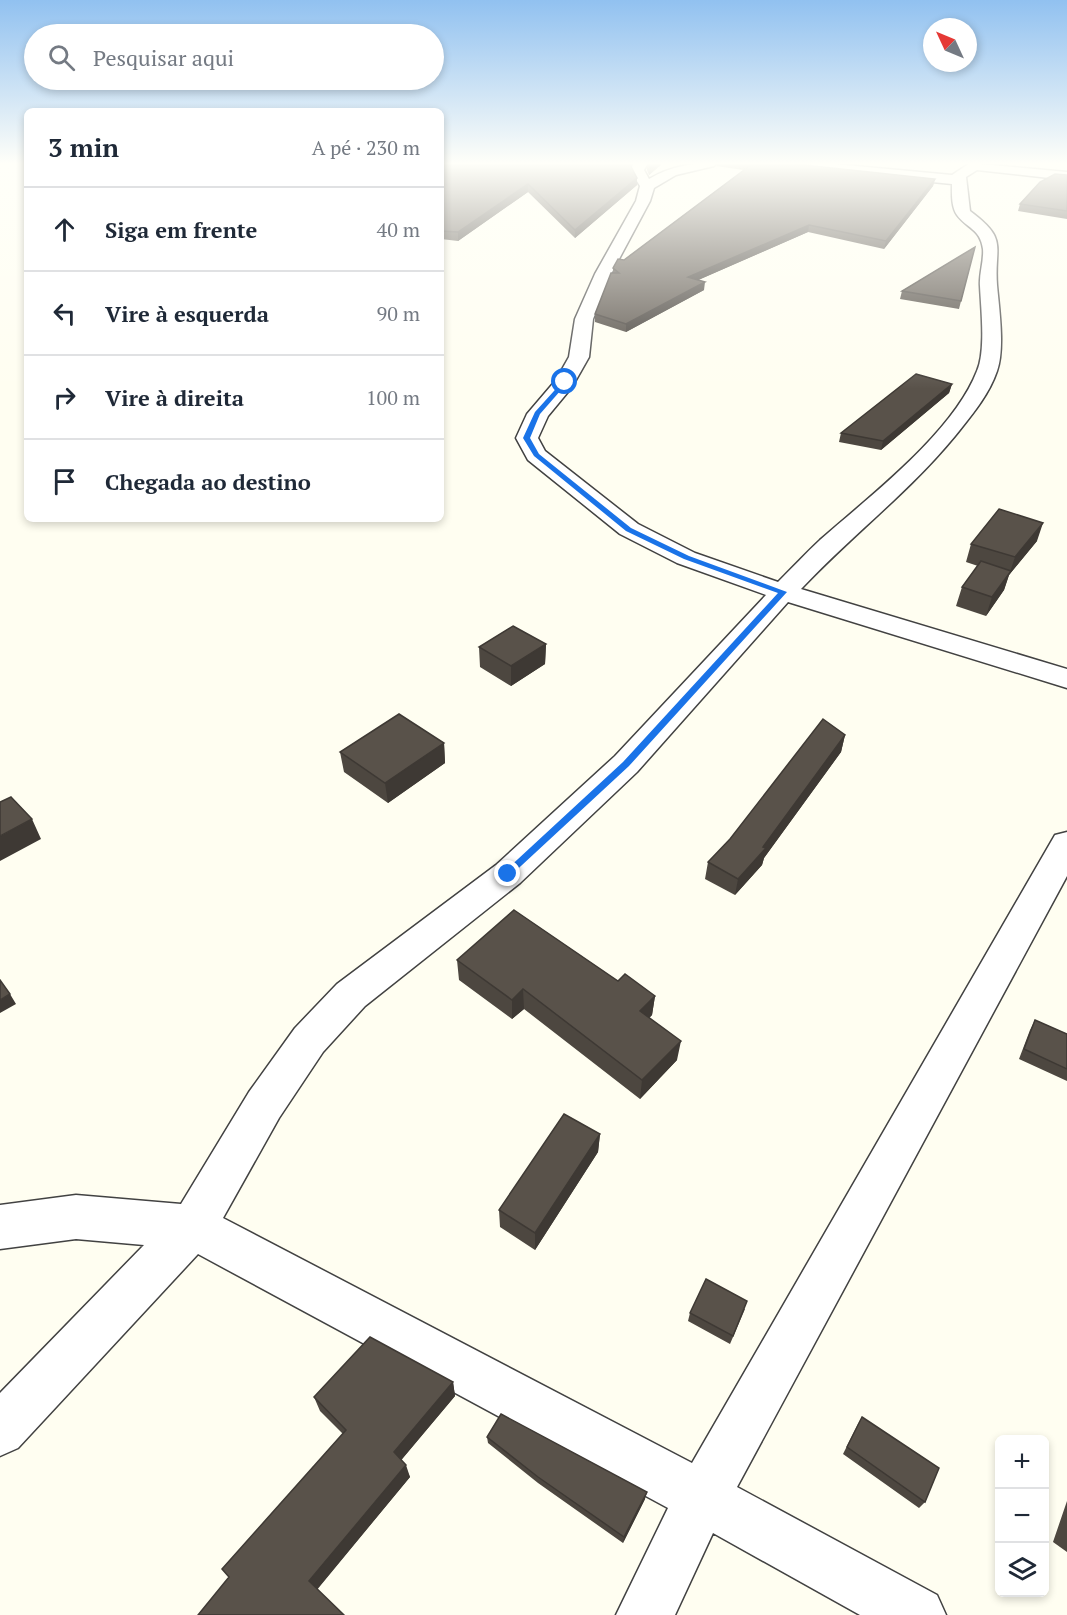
<!DOCTYPE html>
<html lang="pt">
<meta charset="utf-8">
<style>
:root{--surface:#fff;--page:#f2f2f3;--text:#1f2937;--muted:#747a83;--line:#e0e1e3}
body{margin:0;font-family:"PT Serif",serif;background:var(--page);color:var(--text)}
.controls{position:absolute;right:18px;bottom:18px;display:grid;overflow:hidden;border-radius:9px;box-shadow:0 3px 9px #0003}
.controls button{width:54px;height:54px;display:grid;place-items:center;padding:0;border:0;border-bottom:2px solid var(--line);background:var(--surface);color:var(--text);font:30px sans-serif}
.compass{position:absolute;left:923px;top:18px;width:54px;height:54px;border-radius:50%;background:var(--surface);box-shadow:0 3px 9px #0003;rotate:314deg}
.stop{position:absolute;width:18px;height:18px;margin:-14px;border:4px solid #1a73e8;border-radius:50%;background:#fff}
.stop.end{background:#1a73e8;border-color:#fff;box-shadow:0 2px 6px #0008}
.list{margin:0;padding:0;list-style:none}
h2{display:flex;justify-content:space-between;align-items:center;height:78px;margin:0;padding:0 24px;font-size:26px}
h2 small{font-size:20px;font-weight:400;color:var(--muted)}
.list li{display:grid;grid-template-columns:39px 1fr auto;gap:18px;align-items:center;box-sizing:border-box;height:84px;padding:0 24px;border-top:2px solid var(--line)}
.list b{display:block;font-size:22px;white-space:nowrap}
.list em{font-size:20px;font-style:normal;color:var(--muted)}
.icon{flex:none;width:33px;height:33px;fill:none;stroke:currentColor;stroke-width:2;stroke-linecap:round;stroke-linejoin:round}
.map{position:relative;flex:none;width:1067px;height:1615px;overflow:hidden}
.search{position:absolute;background:var(--surface);box-shadow:0 3px 9px #0003;left:24px;top:24px;width:420px;height:66px;display:flex;align-items:center;gap:15px;box-sizing:border-box;padding:0 21px;border-radius:33px;color:var(--muted);font-size:22px}
.panel{position:absolute;background:var(--surface);box-shadow:0 3px 9px #0003;left:24px;top:108px;width:420px;height:414px;border-radius:9px}
.map>svg:first-child{display:block}
.lines{fill:none;stroke-linecap:round;stroke-linejoin:round}
.minor-casing{stroke:#424242;stroke-width:3}
.minor{fill:#fff;fill-rule:evenodd}
.wall{fill:#4d4740}
.shaded-wall{fill:#3e3934}
.building{fill:#59524a;stroke:#3e3934;stroke-width:1.5}
.route{fill:#1a73e8}
</style>
<div class="map">
<svg width="1067" height="1615" viewBox="0 0 1067 1615">
<rect width="100%" height="100%" fill="#fffef1"/>
<g class="lines">
<g class="minor-casing">
<path id="minor" d="M634,163H648L644,170L649,179C671,166 691,163 716,163L714,166L676,175L654,188L650,201L611,274L593,319L589,357L572,387L548,416L538,438L545,451L638,524L695,553L778,582C792,568 806,553 820,540C870,496 953,433 977,371C986,351 981,308 980,286C979,274 984,261 983,249C980,228 967,229 957,215C951,206 952,193 952,184L780,167L773,163H824L952,175L970,163L1067,172V180L977,170L966,177L970,211C1009,240 994,245 997,285C999,308 1005,349 997,371C989,395 971,416 955,436C909,492 851,536 801,589L1067,669V688L788,602L637,772L520,883L365,1006L323,1052L279,1118L223,1218L692,1463L1055,835L1067,832V876L737,1487L937,1595L946,1615H860L713,1533L675,1615H616L668,1508L198,1254L18,1448L0,1456V1393L144,1245L76,1239L0,1249V1205L76,1195L181,1204L249,1092L295,1028L337,984L496,865L615,756L766,595L677,563L620,534L528,460L516,438L527,414L556,380L569,357L575,319L595,274L636,201L640,186L630,170Z"/>
</g>
<use href="#minor" class="minor"/>
</g>
<path class="wall" d="M441,163L630,166L637,178V185L575,238L528,192L458,241L441,239Z
M647,163H663L649,175L647,170Z
M717,163H786L935,179L933,186L884,249L808,232L698,280L704,290L626,332L595,322V314L613,273V268L744,170L716,166Z
M1067,175V219L1018,211L1020,204Z
M975,247L959,309L900,299L902,291Z
M952,384L949,393L881,450L839,442L841,433Z
M1037,541L1009,575L1004,590L986,616L956,606L962,587L978,566L966,562L971,544Z
M546,644L545,664L511,686L480,667L479,647Z
M845,735L841,752L764,858L762,865L735,895L705,879L708,862Z
M444,743L445,763L388,803L344,772L340,752Z
M457,960L618,981L655,996L652,1015L649,1018L677,1060L640,1099L524,1009L512,1019L459,980Z
M1035,1020L1067,1034V1081L1019,1059L1030,1030Z
M600,1134L598,1152L535,1250L500,1227L499,1210Z
M745,1309L730,1344L688,1321L690,1313Z
M453,1382L455,1396L401,1460L410,1477L317,1589L229,1577L343,1434L320,1411L314,1397Z
M862,1417L925,1502L919,1508L843,1454L858,1424Z
M487,1437L645,1499L623,1543L538,1483L488,1443Z
M1067,1501V1552L1053,1542Z"/>
<path class="shaded-wall" d="M655,163H663L649,175L650,167Z
M637,178V185L575,238V230Z
M935,179L933,186L884,249L886,241Z
M528,184V192L458,241V232Z
M809,225L808,232L687,285L688,277Z
M705,282L704,290L626,332V324Z
M952,384L949,393L881,450L883,441Z
M1043,523L1037,541L1009,575L1004,590L986,616L992,597L1010,572L1015,557Z
M546,644L545,664L511,686V666Z
M845,735L841,752L764,858L762,865L735,895L738,879L763,847Z
M444,743L445,763L388,803L385,783Z
M32,819L41,839L0,861V836Z
M523,989L524,1009L512,1019V1000Z
M10,994L16,1004L0,1013V1000Z
M655,996L652,1015L637,1030L640,1011Z
M681,1041L677,1060L640,1099L642,1080Z
M600,1134L598,1152L535,1250V1233Z
M453,1382L455,1396L398,1464L394,1452Z
M406,1465L410,1477L316,1591L309,1581Z
M647,1492L645,1499L623,1543L624,1537Z"/>
<path class="building" d="M441,163H629L637,178L575,230L528,184L458,232L441,231Z
M647,163H655L650,167Z
M743,163H786L935,179L886,241L809,225L688,277L705,282L626,324L595,314L611,273H619L613,268L618,259L624,260L752,164Z
M1055,174L1067,175V211L1020,204L1040,182Z
M975,247L961,301L902,291Z
M916,374L952,384L883,441L841,433Z
M999,509L1043,523L1015,557L971,544Z
M981,561L1011,571L992,597L962,587Z
M513,626L546,644L511,666L479,647Z
M399,714L444,743L385,783L340,752Z
M823,719L845,735L763,847L766,848L738,879L708,862L730,839Z
M11,797L32,819L0,836V802Z
M514,910L618,981L625,974L655,996L640,1011L681,1041L642,1080L523,989L512,1000L457,960Z
M0,980L10,994L0,1000Z
M1035,1020L1067,1034V1069L1024,1049Z
M564,1114L600,1134L535,1233L499,1210Z
M706,1279L747,1301L733,1336L690,1313Z
M370,1337L453,1382L394,1452L406,1465L309,1581L344,1615H198L229,1577L222,1569L346,1430L314,1397Z
M501,1414L647,1492L624,1537L538,1477L487,1437Z
M862,1417L939,1468L925,1502L847,1447Z"/>
<linearGradient id="sky" x2="0" y2="1"><stop stop-color="#91c1f0"/><stop offset="0.42" stop-color="#fffff9"/><stop offset="1" stop-color="#fffff9" stop-opacity="0"/></linearGradient>
<rect width="1067" height="389" fill="url(#sky)"/>
<path class="route" d="M563,381L568,382L540,414L530,438L539,454L631,528L689,556L787,592L629,766L508,878L505,877V871L623,762L778,593L684,559L626,531L534,456L523,438L535,412Z"/>
</svg>
<div class="controls">
<button>+</button>
<button>−</button>
<button><svg class="icon" aria-label="layers" viewBox="0 0 24 24"><path d="M12 4l9 5-9 5-9-5zM3 14l9 5 9-5"/></svg></button>
</div>
<svg class="compass" viewBox="-18 -18 36 36"><path d="M0-13l5 13h-10z" fill="#e53935"/><path d="M0 13l5-13h-10z" fill="#747a83"/></svg>
<div class="stop" style="left:565px;top:382px"></div>
<div class="stop end" style="left:508px;top:874px"></div>
<div class="search"><svg class="icon" aria-label="search" viewBox="0 0 24 24"><circle cx="10" cy="10" r="6"/><path d="M15 15l6 6"/></svg>Pesquisar aqui</div>
<section class="panel">
<h2>3 min<small>A pé · 230 m</small></h2>
<ul class="list">
<li><svg class="icon" aria-label="ahead" viewBox="0 0 24 24"><path d="M12 20V5M6 11l6-6 6 6"/></svg><div><b>Siga em frente</b></div><em>40 m</em></li>
<li><svg class="icon" aria-label="left" viewBox="0 0 24 24"><path d="M17 20v-9H6M10 6l-5 5 5 5"/></svg><div><b>Vire à esquerda</b></div><em>90 m</em></li>
<li><svg class="icon" aria-label="right" viewBox="0 0 24 24"><path d="M7 20v-9h11M14 6l5 5-5 5"/></svg><div><b>Vire à direita</b></div><em>100 m</em></li>
<li><svg class="icon" aria-label="arrive" viewBox="0 0 24 24"><path d="M6 21V4h12l-3 4 3 4H6"/></svg><div><b>Chegada ao destino</b></div></li>
</ul>
</section>
</div>
